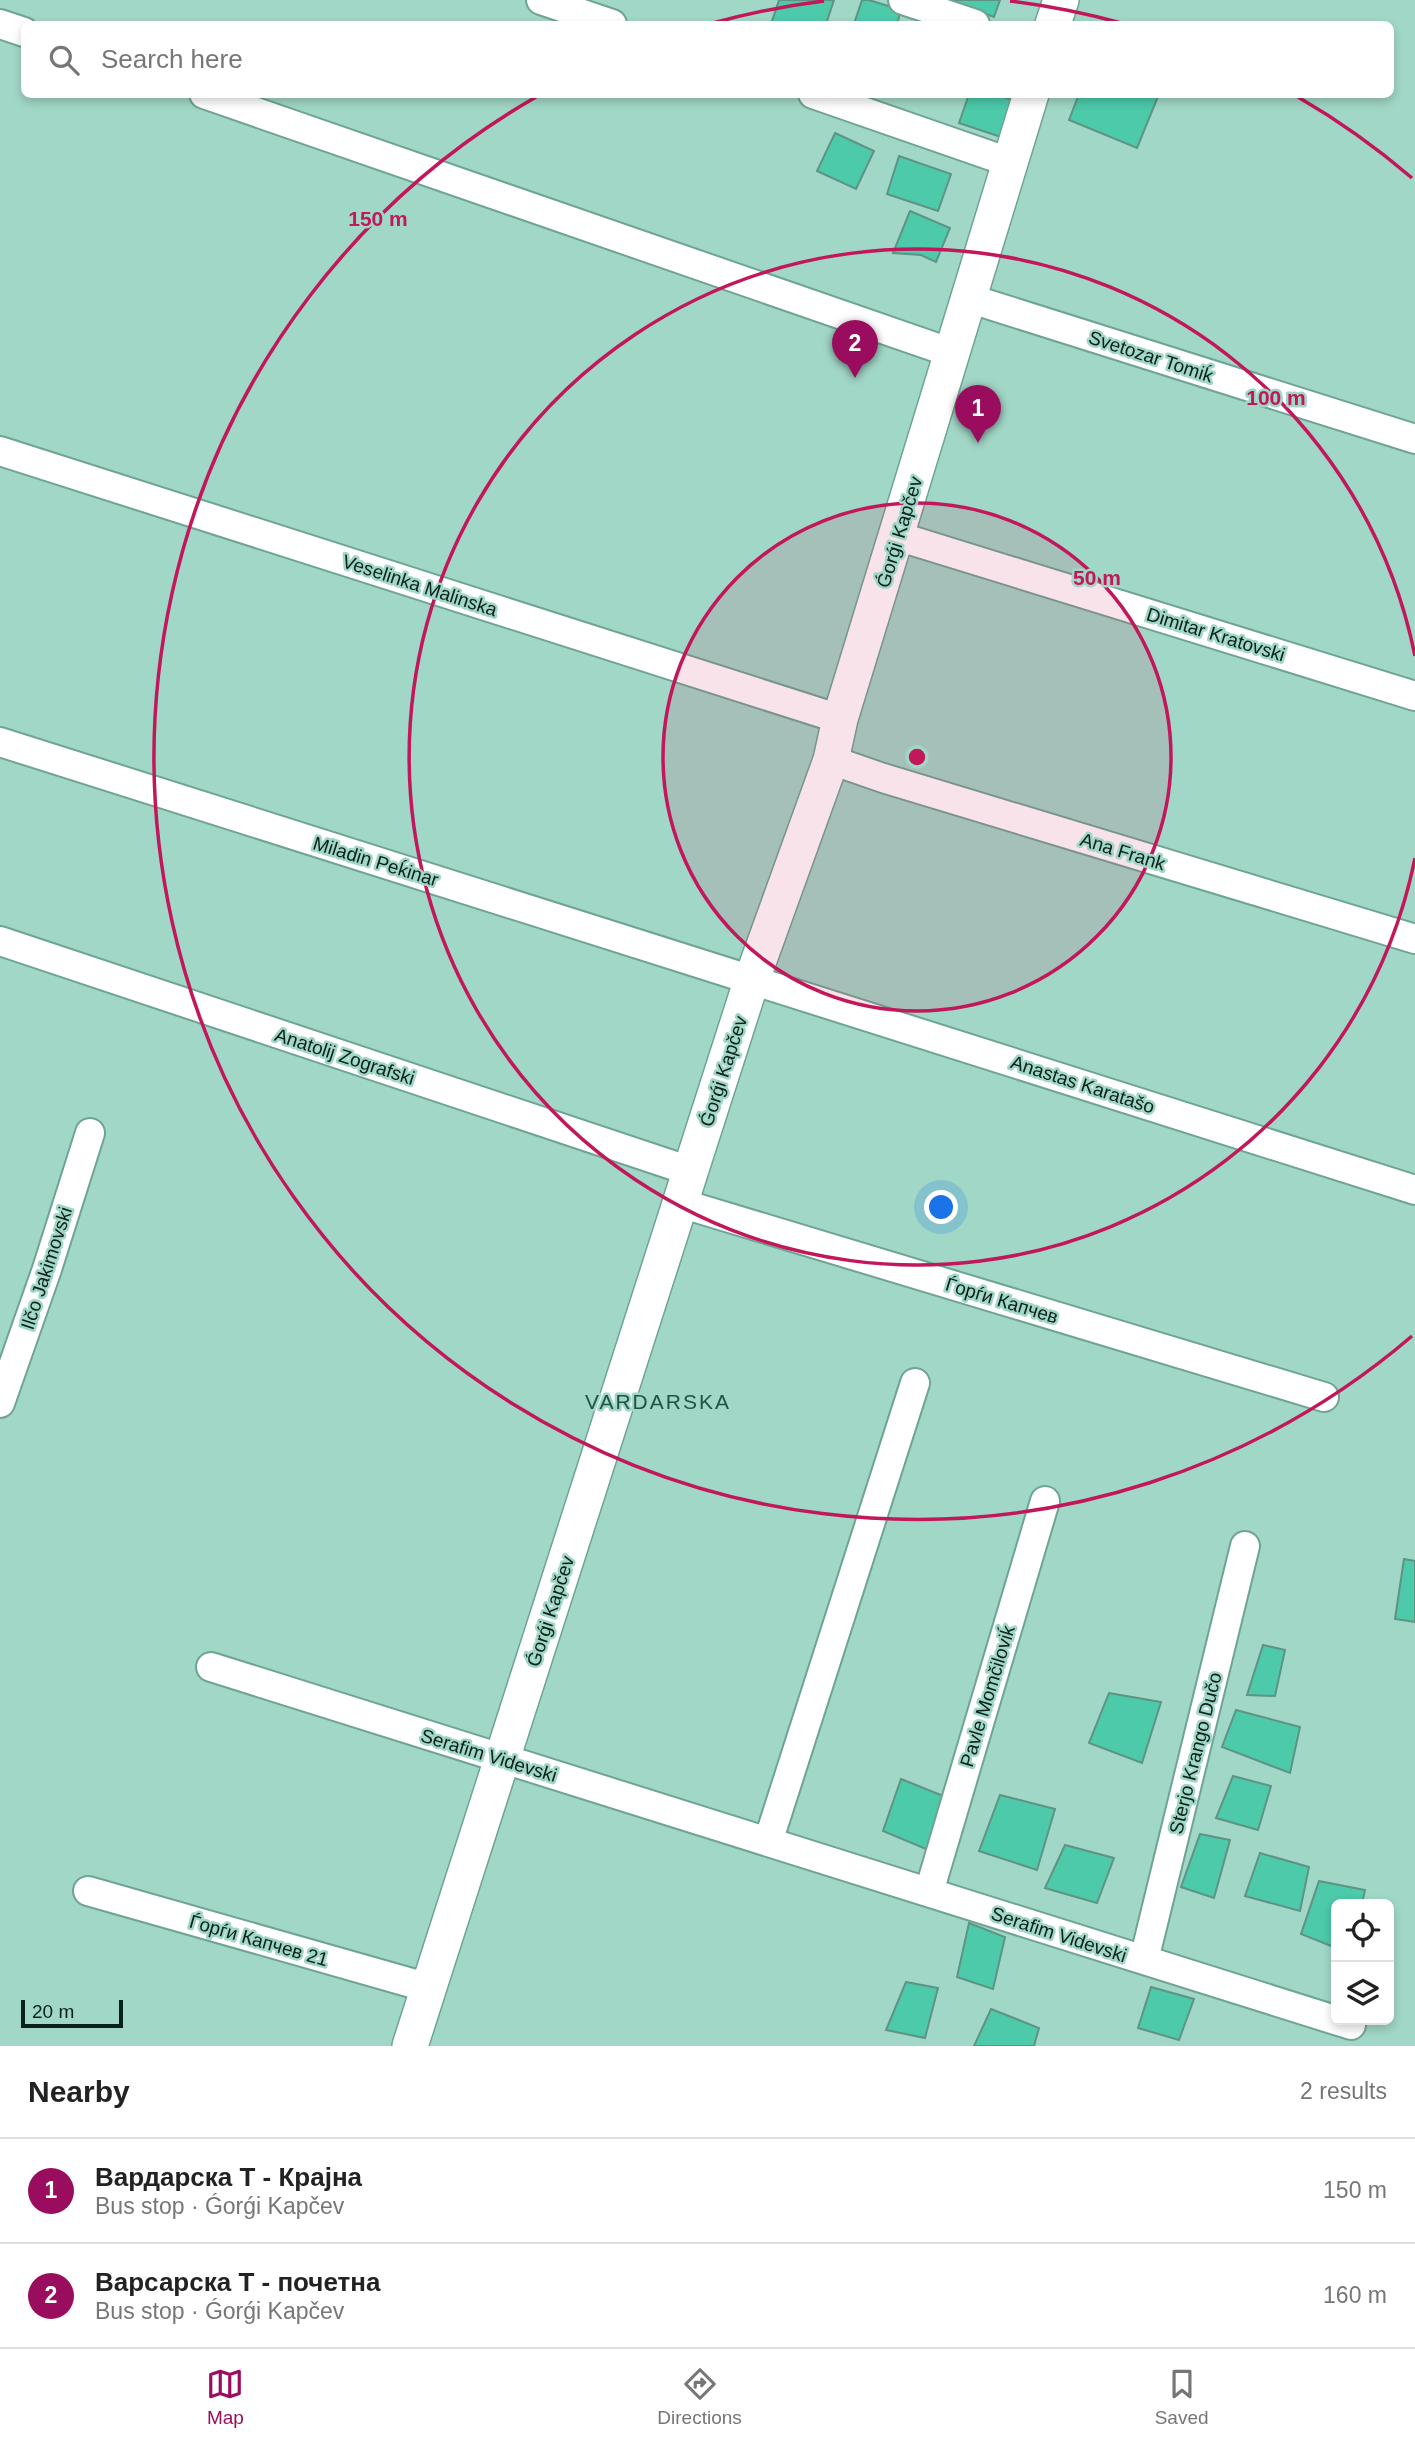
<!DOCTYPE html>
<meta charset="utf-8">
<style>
:root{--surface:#fff;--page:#f6f6f6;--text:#222;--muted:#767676;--line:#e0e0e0;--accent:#9a0d5e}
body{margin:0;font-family:Helvetica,sans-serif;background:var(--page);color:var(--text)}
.controls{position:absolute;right:21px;bottom:21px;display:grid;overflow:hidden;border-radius:10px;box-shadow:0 4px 10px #0003}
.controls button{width:63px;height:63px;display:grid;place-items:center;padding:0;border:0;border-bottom:2px solid var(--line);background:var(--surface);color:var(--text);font:35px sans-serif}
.scale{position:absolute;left:21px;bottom:18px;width:102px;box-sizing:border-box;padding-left:7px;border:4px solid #0b211b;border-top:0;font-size:19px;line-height:24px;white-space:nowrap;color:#0b211b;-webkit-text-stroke:5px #a1d7c6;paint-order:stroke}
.you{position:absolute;left:942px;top:1208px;width:24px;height:24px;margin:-18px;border:5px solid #fff;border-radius:50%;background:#1a73e8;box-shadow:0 0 0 10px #1a73e833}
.badge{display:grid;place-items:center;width:46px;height:46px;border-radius:50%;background:var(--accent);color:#fff;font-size:23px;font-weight:700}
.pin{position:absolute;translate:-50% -58px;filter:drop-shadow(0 2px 4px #0008)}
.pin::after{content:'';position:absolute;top:37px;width:24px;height:21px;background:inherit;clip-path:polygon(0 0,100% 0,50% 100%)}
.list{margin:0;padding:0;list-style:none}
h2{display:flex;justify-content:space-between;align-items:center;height:91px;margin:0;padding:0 28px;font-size:30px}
h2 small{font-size:23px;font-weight:400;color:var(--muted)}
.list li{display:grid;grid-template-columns:46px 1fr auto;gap:21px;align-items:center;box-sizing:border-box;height:105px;padding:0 28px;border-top:2px solid var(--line)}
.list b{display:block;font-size:26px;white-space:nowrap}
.list p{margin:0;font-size:23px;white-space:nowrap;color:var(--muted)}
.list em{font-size:23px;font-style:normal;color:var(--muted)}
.icon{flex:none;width:38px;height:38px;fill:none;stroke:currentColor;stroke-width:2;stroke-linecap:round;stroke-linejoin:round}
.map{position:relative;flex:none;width:1415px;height:2046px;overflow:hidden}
.search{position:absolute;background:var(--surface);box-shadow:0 4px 10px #0003;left:21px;right:21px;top:21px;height:77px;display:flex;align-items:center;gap:18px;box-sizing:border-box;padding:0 24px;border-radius:10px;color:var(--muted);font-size:26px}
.sheet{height:301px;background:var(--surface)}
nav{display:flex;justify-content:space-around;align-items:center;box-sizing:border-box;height:98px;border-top:2px solid var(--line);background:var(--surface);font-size:19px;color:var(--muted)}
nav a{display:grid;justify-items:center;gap:4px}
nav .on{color:var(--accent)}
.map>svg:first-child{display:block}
.building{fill:#4ccaaa;stroke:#5f9383;stroke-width:2}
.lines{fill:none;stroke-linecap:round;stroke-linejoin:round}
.minor-casing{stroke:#6fa494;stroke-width:32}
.tertiary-casing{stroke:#6fa494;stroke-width:38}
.minor{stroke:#fff;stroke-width:28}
.tertiary{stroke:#fff;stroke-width:35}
.ring{fill:none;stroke:#c2185b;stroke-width:3.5}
.labels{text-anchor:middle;stroke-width:5;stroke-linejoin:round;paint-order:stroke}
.street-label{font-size:19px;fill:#0b211b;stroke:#a1d7c6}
.neighbourhood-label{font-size:21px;letter-spacing:2px;fill:#205446;stroke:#a1d7c6}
.centre{fill:#c2185b;stroke:#a1d7c6;stroke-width:3.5}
.ring-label{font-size:21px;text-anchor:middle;font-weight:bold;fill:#c2185b;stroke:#a1d7c6;stroke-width:5;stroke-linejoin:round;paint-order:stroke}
</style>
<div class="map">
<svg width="1415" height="2046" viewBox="0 0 1415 2046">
<rect width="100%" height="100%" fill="#a1d7c6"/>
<path class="building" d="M779,0H834L826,24H771Z
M862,0H869L901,10L897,24H854Z
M948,0H1000L994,17Z
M969,94H996L1014,101L1001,137L959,123Z
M1079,94H1159L1137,148L1069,120Z
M835,133L874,151L856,189L817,171Z
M899,156L951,174L938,211L887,194Z
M910,211L950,228L936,262L921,255L893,253Z
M1404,1559L1415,1561V1622L1395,1619Z
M1263,1645L1285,1650L1275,1696L1247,1695Z
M1109,1693L1161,1702L1142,1763L1089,1743Z
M1236,1710L1300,1727L1290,1773L1222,1747Z
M1233,1776L1271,1786L1258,1830L1216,1818Z
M901,1779L956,1801L940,1855L883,1831Z
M1000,1795L1055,1809L1037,1870L979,1851Z
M1200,1834L1230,1840L1214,1898L1181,1887Z
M1065,1845L1114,1858L1097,1903L1045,1888Z
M1260,1853L1309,1867L1300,1911L1245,1896Z
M1319,1881L1365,1890L1362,1904H1336V1948L1301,1934Z
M969,1923L1005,1937L993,1989L957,1977Z
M906,1982L938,1988L925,2038L886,2030Z
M1151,1987L1194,1999L1179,2040L1138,2028Z
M991,2009L1039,2028L1034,2046H974Z"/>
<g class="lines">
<g class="minor-casing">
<path id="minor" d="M541,0L612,24
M903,0L975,24
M0,24L24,32
M204,94L952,353
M813,94L1009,162
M968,298L1415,439
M0,451L840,719
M897,536L1415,696
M0,742L1415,1190
M831,760L883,778L1415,939
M0,941L690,1171
M680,1203L1324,1397
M0,1403L47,1269L90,1133
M211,1667L1351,2025
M768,1842L915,1383
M88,1891L429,1988
M929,1892L1045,1501
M1144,1960L1245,1546"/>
</g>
<g class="tertiary-casing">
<path id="tertiary" d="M1053,24L1061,0
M410,2046L752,979L831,760L840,719L1031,94"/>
</g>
<use href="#minor" class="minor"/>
<use href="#tertiary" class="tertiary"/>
</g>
<circle cx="917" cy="757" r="254" fill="#c2185b" fill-opacity=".12"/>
<g class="ring">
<circle cx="917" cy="757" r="254"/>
<path d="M1415 858A508 508 0 1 1 1415 656"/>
<path d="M1412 1336A762 762 0 1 1 536 97M713 23A762 762 0 0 1 824 1M1010 1A762 762 0 0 1 1121 23M1298 97A762 762 0 0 1 1412 178"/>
</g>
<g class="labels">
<g class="street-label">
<text transform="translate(1151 356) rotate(18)" y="7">Svetozar Tomiḱ</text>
<text transform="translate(899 532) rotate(-73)" y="7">Ǵorǵi Kapčev</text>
<text transform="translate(420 585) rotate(18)" y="7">Veselinka Malinska</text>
<text transform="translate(1216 634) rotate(17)" y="7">Dimitar Kratovski</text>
<text transform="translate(1123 851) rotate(17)" y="7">Ana Frank</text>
<text transform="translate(376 861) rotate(17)" y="7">Miladin Peḱinar</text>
<text transform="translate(345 1056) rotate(18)" y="7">Anatolij Zografski</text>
<text transform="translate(723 1071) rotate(-72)" y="7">Ǵorǵi Kapčev</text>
<text transform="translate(1083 1084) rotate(18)" y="7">Anastas Karatašo</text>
<text transform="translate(46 1268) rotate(-72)" y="7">Ilčo Jakimovski</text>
<text transform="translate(1002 1300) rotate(17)" y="7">Ѓорѓи Капчев</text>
<text transform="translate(550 1611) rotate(-72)" y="7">Ǵorǵi Kapčev</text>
<text transform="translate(987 1696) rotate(-73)" y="7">Pavle Momčiloviḱ</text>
<text transform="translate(1195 1753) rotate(-76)" y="7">Sterjo Krango Dučo</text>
<text transform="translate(489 1755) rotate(17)" y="7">Serafim Videvski</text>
<text transform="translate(1059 1934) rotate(18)" y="7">Serafim Videvski</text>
<text transform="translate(259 1940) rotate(16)" y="7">Ѓорѓи Капчев 21</text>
</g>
<g class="neighbourhood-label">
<text x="658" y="1409">VARDARSKA</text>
</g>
</g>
<circle cx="917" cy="757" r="10" class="centre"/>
<g class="ring-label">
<text x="378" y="226">150 m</text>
<text x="1276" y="405">100 m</text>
<text x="1097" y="585">50 m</text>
</g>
</svg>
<div class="controls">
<button><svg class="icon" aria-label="locate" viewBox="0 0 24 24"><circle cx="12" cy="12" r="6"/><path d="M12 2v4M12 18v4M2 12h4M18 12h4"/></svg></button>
<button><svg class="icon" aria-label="layers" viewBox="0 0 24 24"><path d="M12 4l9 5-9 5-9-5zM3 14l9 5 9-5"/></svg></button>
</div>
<div class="scale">20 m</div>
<div class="you"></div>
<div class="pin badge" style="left:978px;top:443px">1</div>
<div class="pin badge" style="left:855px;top:378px">2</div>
<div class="search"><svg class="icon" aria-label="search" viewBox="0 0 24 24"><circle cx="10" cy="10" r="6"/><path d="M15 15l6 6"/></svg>Search here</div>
</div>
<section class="sheet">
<h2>Nearby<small>2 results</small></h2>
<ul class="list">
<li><span class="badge">1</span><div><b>Вардарска Т - Крајна</b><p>Bus stop · Ǵorǵi Kapčev</p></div><em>150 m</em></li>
<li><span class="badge">2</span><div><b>Варсарска Т - почетна</b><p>Bus stop · Ǵorǵi Kapčev</p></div><em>160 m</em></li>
</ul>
</section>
<nav>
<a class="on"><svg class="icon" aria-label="map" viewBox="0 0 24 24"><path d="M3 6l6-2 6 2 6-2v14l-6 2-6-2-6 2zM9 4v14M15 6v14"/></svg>Map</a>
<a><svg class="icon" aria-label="directions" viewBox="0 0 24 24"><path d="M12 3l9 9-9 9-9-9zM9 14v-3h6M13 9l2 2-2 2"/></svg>Directions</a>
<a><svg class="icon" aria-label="saved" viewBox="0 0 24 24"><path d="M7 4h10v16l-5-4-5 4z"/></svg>Saved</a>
</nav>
